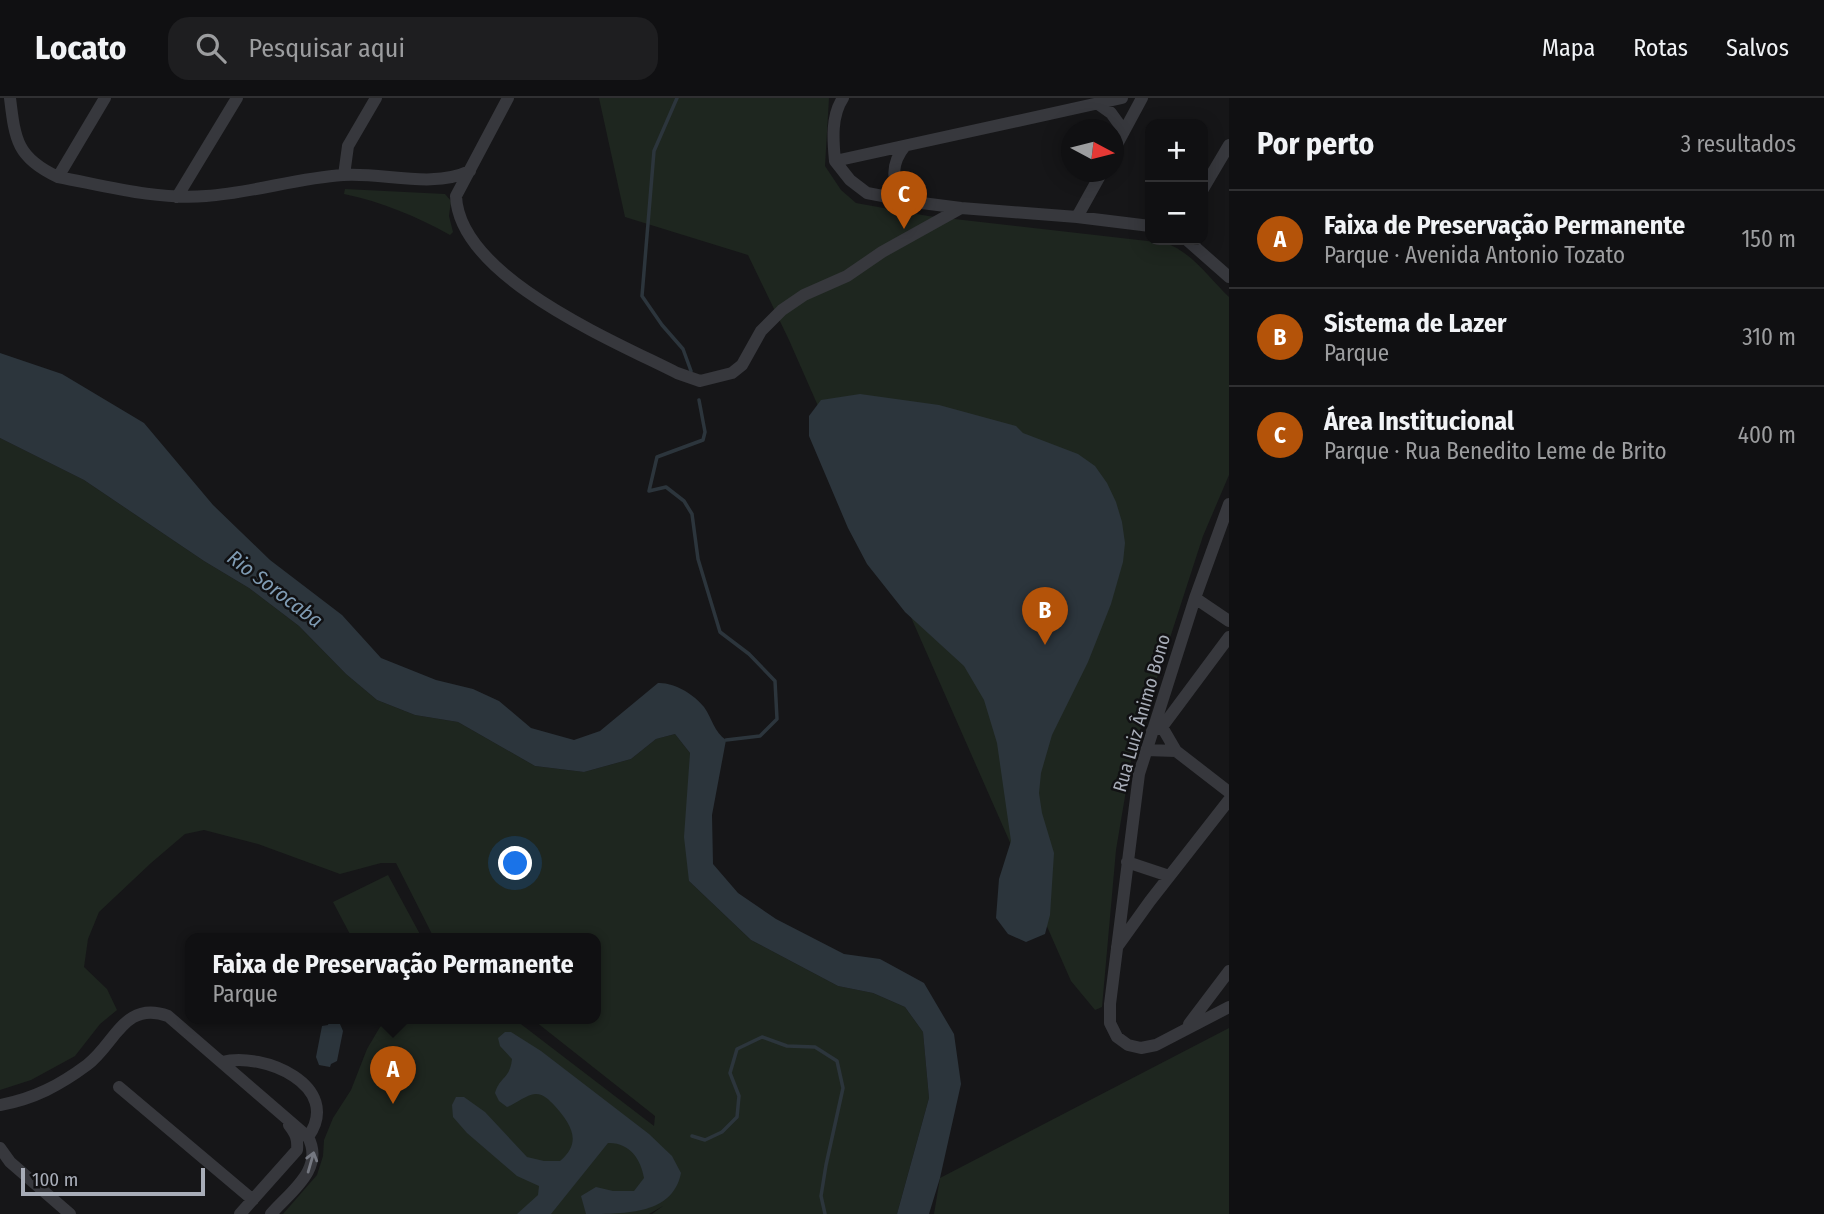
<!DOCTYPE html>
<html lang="pt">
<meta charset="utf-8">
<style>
:root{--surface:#101012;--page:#1e1e20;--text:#f1f3f6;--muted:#9c9d9f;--line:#303032;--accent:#b45309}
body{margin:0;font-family:"Fira Sans Condensed",sans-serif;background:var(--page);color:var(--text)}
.controls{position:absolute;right:21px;top:21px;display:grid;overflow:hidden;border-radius:14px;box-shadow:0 4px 18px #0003}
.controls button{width:63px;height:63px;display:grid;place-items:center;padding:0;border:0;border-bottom:2px solid var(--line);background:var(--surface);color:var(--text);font:35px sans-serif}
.compass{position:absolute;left:1061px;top:21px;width:63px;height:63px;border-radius:50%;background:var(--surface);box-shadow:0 4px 18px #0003;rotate:97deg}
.scale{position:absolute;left:21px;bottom:18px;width:184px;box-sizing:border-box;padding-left:7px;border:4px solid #a8adb8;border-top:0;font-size:19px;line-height:24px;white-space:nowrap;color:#a8adb8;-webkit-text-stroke:5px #111113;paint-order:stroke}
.you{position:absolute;left:516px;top:766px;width:24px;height:24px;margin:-18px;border:5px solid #fff;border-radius:50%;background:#1a73e8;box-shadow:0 0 0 10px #1a73e833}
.badge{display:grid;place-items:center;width:46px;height:46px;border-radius:50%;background:var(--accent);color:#fff;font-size:23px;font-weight:700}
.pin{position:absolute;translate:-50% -58px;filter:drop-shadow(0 2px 4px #0008)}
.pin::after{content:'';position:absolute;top:37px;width:24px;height:21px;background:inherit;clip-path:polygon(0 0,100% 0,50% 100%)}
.popup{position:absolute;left:185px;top:835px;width:416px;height:91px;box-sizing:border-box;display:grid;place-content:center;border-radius:14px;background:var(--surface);filter:drop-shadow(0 2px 5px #0005);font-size:23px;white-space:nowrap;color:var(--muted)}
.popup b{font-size:26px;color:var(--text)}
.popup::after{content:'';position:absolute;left:50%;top:100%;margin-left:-14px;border:14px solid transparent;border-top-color:var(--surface)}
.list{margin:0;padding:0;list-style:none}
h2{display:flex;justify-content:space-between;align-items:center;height:91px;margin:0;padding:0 28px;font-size:30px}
h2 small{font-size:23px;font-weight:400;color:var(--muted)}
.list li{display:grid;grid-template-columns:46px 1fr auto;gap:21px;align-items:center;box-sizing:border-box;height:98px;padding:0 28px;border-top:2px solid var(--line)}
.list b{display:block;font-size:26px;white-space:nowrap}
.list p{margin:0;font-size:23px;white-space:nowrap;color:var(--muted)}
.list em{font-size:23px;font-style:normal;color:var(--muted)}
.icon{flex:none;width:38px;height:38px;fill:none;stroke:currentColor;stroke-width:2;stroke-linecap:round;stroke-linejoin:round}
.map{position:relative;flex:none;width:1229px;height:1116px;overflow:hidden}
header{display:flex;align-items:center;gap:42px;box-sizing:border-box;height:98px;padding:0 35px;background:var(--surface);border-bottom:2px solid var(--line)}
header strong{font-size:33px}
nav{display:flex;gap:38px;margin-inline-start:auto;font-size:24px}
.search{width:490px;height:63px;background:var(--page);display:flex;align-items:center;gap:18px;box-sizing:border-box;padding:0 24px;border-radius:21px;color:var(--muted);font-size:26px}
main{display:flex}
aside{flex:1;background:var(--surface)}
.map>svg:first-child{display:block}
.green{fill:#1e261f}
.water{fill:#2c353c}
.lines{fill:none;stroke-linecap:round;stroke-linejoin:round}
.stream{stroke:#2c353c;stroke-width:3.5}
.minor{stroke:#37383d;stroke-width:12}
.oneway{stroke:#757881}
.labels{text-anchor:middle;stroke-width:5;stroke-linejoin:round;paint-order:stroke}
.street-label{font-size:19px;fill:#a8adb8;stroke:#111113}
.water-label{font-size:21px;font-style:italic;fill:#7f9bb3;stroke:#111113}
</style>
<header>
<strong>Locato</strong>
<div class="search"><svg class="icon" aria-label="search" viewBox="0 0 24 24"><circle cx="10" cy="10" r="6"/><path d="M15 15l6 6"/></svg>Pesquisar aqui</div>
<nav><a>Mapa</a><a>Rotas</a><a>Salvos</a></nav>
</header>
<main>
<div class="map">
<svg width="1229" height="1116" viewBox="0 0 1229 1116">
<rect width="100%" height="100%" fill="#161618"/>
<path class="green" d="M599,0H829L825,68L841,92L856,105L928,118L1165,145C1191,153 1210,181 1229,199V377L1203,438L1132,657L1116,752L1102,909L1095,912L1071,883L789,242L748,157L625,119Z
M345,91L445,96L451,103L449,118L453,134L450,137C416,118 382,104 344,96Z
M0,340L84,382L204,463L249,490L299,528L346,576L377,602L415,617L458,624L535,668L584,674L631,661L656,641L675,636L690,655L689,783L751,842L838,888L873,895L905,909L923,934L929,1000L897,1116H652L663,1108L649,1116H283L317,1077L323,1058L324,1042L333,1020L351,992L367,951L380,929L392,920H513L654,1028L655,1018L531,920H596V840H434L396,765H381L340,776L258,746L204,732L185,736L151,765L99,814L88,841L84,869L107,891L117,912L100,926L75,958L31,982L0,992Z
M388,777L422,840H352L333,804Z
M1229,930V1116H934L940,1080Z"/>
<path class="water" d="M0,255L62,276L144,325L213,407L270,462L342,517L381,560L436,582L473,591L499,603L531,630L574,642L600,633L658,585C673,584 694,596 704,609C712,620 714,634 726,642L712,717L713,766L738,795L776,821L844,856L880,861L924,885L954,936L961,986L940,1080L929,1116H897L929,1000L923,934L905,909L873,895L838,888L751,842L689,783L684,739L690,655L675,636L656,641L631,661L584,674L535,668L458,624L415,617L377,602L346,576L299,528L249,490L204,463L84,382L0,340Z
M860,296L939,307L1016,328L1023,335L1078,356L1095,368L1107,385L1116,404L1122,424L1125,445L1123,464L1111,506L1088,564L1052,637L1041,675L1039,695L1042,715L1054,755L1050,817L1045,836L1026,844L1008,836L996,820L999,781L1011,743L997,645L984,602L964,568L905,514L867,466L848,430L809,338V318L821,302Z
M329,924L340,926L343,933L337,963L331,966L330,969L319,967L316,959L322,928L328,927Z
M505,934H511L541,953L649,1036L672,1058L681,1075C673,1116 627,1116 586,1116L581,1098L596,1089L613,1093H634L644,1080C641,1061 629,1044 608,1045L551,1116H517L538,1097L539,1088L517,1078L467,1035L453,1019L452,1007L456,999H464L485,1014L527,1059L544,1063H560C583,1044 571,1026 554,1007C549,1002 544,996 536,996C529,995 515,1006 507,1009L499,1003L495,995C500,978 510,981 512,961L500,948L498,940Z"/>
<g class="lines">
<path class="stream" d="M677,0L654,53L642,198L662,227L683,251L691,273
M699,302L705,334L703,342L657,359L649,393L666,389L684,403L692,416L698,461L720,534L749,556L775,583L777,621L760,638L726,642
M692,1038L705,1042L722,1034L737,1019L739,998L730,975L737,951L762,939L787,948L815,949L837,963L843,990L826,1067L821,1098L825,1116"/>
<path class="minor" d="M10,0C15,42 17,60 58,79C106,88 156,102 206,98C252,95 297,80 343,77C384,74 431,91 470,73
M508,0L456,98C459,179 614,243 677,275L700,283L732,275L742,267L761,233L782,212L804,197L847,178L882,154L961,110
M1097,5L1111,15L1124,33
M1114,52L1142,0
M835,63L850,82L867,95L914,104L961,110L1077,119L1150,128
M835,63L1122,0
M835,63C833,42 831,18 843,0
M344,77L348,48L376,0
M58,79L105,0
M1203,91L1229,47
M177,99L237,0
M902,102C891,82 891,65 905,48
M1077,119L1102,74
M1187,142L1229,179
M1229,406L1195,500L1139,676L1110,906V925L1117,939L1128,947L1141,950L1156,947L1229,909
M1195,500L1229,523
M1162,629L1176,653L1229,694
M1152,633L1162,629L1229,539
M1146,652L1176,653
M1127,764L1169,778
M1117,849L1150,803L1229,702
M1189,926L1229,873
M222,964C263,953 344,988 308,1039
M119,989L253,1102
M0,1007C34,1001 60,987 87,967C115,946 124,902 168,918L308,1039C325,1071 290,1094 271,1116
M0,1050L10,1064L70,1116
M240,1116L297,1052C298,1041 296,1036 289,1027"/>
</g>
<defs><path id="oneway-shaft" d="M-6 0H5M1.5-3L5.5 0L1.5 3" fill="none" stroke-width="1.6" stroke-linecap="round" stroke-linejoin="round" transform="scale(1.75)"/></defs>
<use class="oneway" href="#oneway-shaft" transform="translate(311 1064) rotate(-74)"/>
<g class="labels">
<g class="street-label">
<text transform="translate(1141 615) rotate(-74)" y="7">Rua Luiz Ânimo Bono</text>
</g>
<g class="water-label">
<text transform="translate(275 491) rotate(37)" y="7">Rio Sorocaba</text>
</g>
</g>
</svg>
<div class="controls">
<button>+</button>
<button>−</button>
</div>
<svg class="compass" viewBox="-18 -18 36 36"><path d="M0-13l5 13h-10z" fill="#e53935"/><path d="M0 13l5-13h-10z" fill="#9c9d9f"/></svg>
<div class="scale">100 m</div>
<div class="you"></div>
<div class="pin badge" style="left:393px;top:1006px">A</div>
<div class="popup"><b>Faixa de Preservação Permanente</b>Parque</div>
<div class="pin badge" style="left:1045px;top:547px">B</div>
<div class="pin badge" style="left:904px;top:131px">C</div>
</div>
<aside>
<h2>Por perto<small>3 resultados</small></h2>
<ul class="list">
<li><span class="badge">A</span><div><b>Faixa de Preservação Permanente</b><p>Parque · Avenida Antonio Tozato</p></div><em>150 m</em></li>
<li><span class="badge">B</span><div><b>Sistema de Lazer</b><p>Parque</p></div><em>310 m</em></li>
<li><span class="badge">C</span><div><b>Área Institucional</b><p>Parque · Rua Benedito Leme de Brito</p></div><em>400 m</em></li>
</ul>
</aside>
</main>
